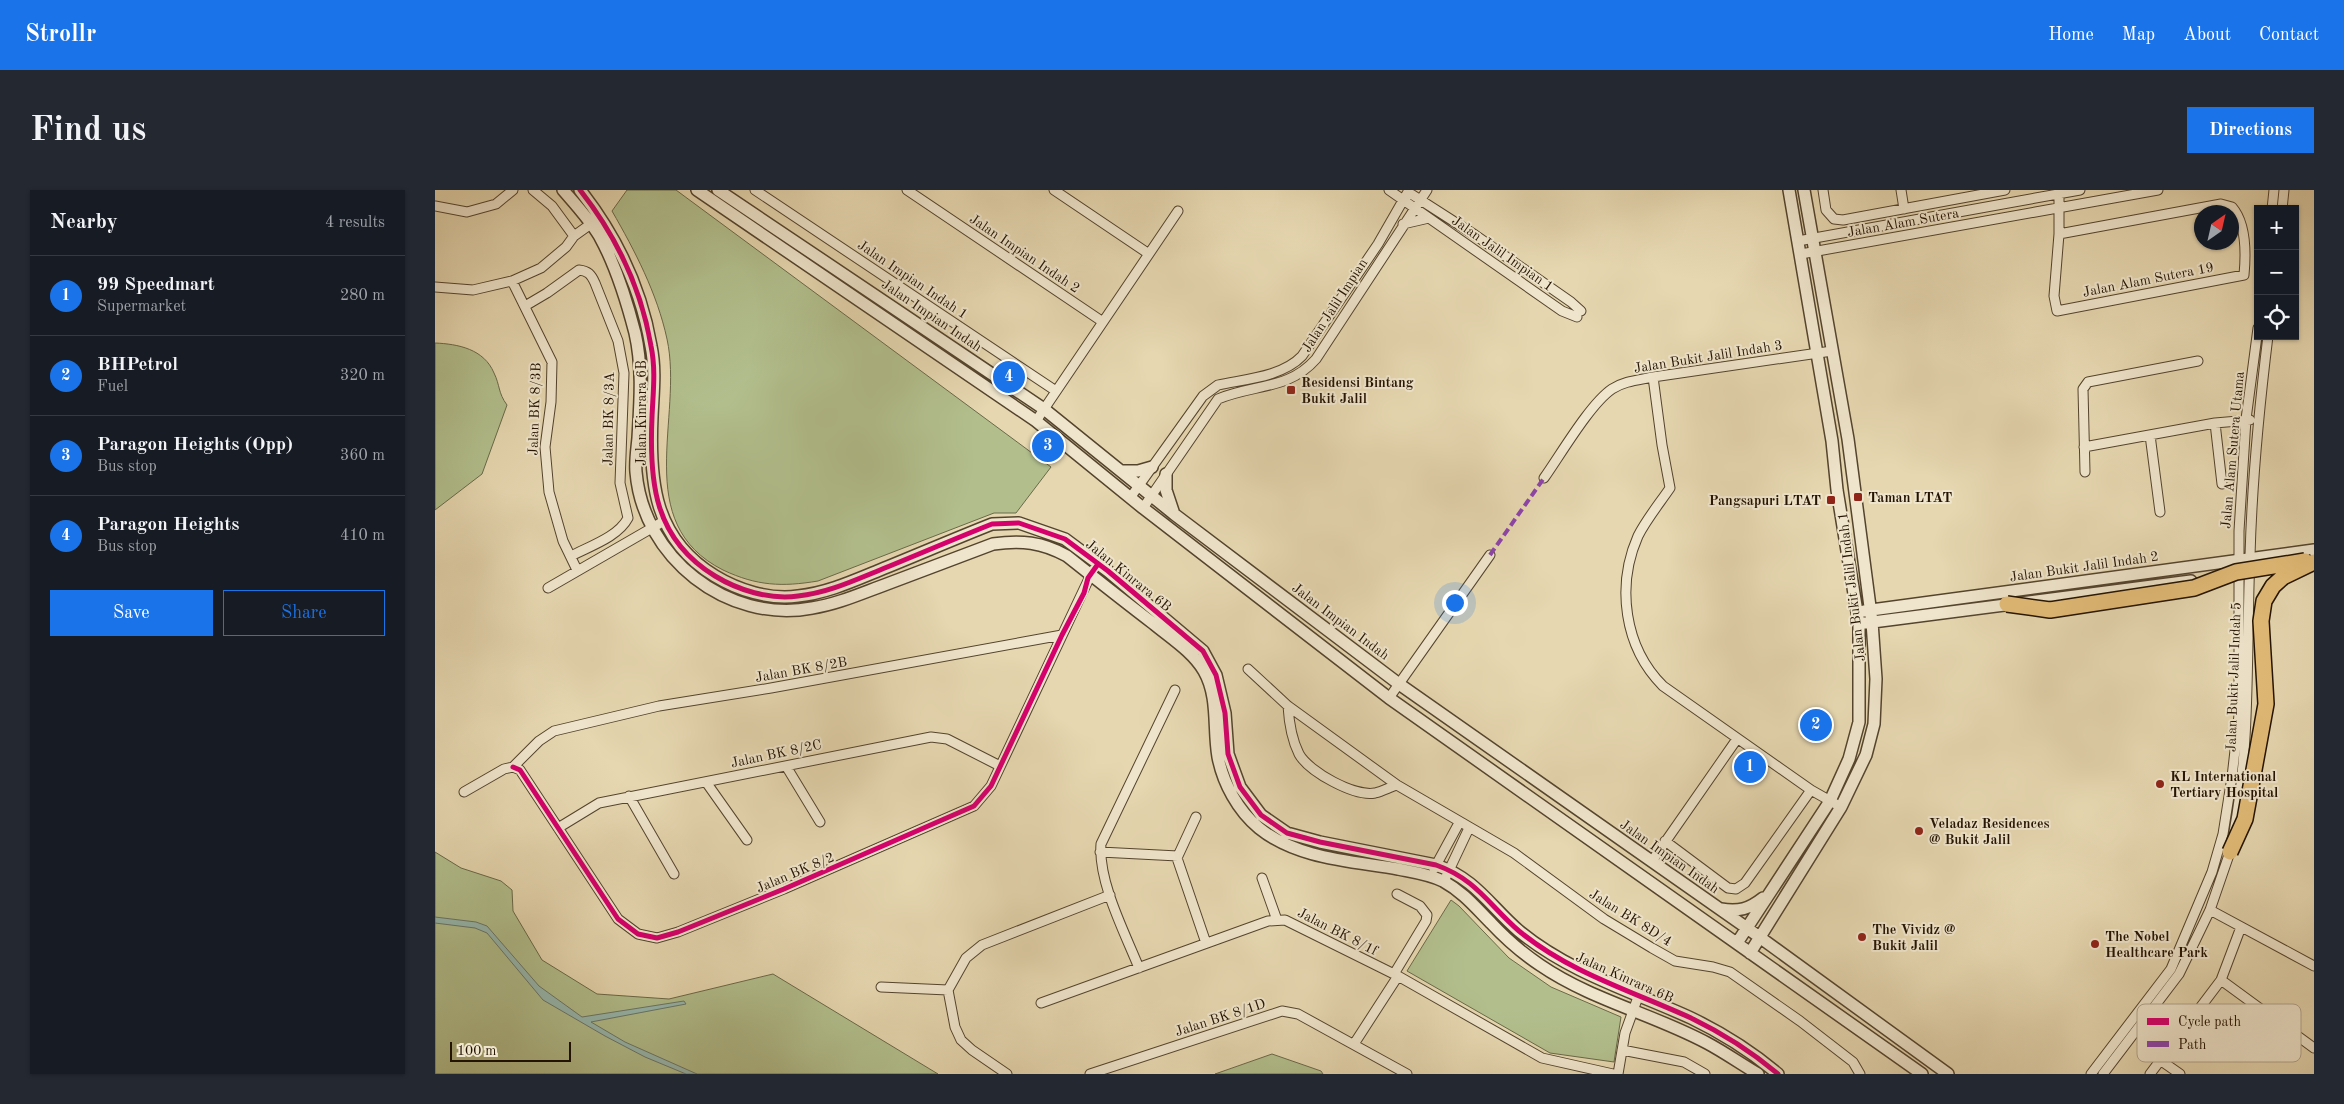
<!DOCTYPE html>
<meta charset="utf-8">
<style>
:root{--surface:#171b24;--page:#242831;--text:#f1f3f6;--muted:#9ea1a6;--line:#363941;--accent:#1a73e8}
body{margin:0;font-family:"Old Standard TT",serif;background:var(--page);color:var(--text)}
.controls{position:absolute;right:15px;top:15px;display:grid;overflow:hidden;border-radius:0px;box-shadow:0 1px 4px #0004}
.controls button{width:45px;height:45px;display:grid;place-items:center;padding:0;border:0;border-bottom:1px solid var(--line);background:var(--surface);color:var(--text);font:25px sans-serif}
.compass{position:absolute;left:1759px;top:15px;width:45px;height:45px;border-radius:50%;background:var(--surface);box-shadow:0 1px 4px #0004;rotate:34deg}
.scale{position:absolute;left:15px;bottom:12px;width:121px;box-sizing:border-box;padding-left:5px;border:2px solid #231302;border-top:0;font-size:14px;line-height:18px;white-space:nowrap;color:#231302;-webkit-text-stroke:4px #efe5cc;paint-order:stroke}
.you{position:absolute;left:1019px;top:412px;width:18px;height:18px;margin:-12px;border:4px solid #fff;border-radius:50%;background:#1a73e8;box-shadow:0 0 0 8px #1a73e833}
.badge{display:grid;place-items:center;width:32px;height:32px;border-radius:50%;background:var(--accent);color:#fff;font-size:16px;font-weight:700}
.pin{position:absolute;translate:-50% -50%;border:2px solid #fff;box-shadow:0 1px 5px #0006}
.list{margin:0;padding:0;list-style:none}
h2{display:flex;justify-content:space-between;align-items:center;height:65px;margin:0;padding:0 20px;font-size:21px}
h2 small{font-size:16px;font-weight:400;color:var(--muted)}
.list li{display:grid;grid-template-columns:32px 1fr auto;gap:15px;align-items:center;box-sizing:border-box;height:80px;padding:0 20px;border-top:1px solid var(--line)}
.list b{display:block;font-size:19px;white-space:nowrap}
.list p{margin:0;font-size:16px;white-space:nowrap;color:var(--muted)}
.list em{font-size:16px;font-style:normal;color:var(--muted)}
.actions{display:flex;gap:10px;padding:15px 20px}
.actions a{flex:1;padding:11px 0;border:1px solid var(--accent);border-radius:0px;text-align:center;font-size:18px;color:var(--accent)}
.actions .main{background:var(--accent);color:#fff}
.icon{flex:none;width:28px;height:28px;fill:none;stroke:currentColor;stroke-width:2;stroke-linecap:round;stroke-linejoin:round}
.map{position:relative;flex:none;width:1879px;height:884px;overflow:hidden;border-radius:0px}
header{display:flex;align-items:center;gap:30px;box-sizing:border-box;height:70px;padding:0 25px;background:var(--accent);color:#fff}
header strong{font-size:24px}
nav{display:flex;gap:28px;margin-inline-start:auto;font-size:18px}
.intro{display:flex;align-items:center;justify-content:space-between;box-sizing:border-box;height:120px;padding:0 30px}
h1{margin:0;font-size:35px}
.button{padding:12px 22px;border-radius:0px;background:var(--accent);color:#fff;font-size:18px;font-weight:700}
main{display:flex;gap:30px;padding:0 30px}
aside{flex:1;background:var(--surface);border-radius:0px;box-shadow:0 1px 4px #0004}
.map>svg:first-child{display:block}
.green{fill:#b2bf8d;stroke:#6a6948}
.water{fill:#97b9b0;stroke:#69776a}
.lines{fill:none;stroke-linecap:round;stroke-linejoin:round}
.minor-casing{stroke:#54442e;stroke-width:11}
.tertiary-casing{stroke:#54442e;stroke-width:14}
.minor{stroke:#efe5cc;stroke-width:9}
.tertiary{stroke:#efe5cc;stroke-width:11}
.trunk-bridge-casing{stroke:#231302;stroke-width:18;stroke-linecap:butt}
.trunk-bridge{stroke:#e3bc78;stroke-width:15}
.quiet{stroke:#8e44ad;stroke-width:4;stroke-dasharray:8 4;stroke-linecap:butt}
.cycleway-casing{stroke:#efe5cc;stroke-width:8}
.cycleway{stroke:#d6006c;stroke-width:5}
.poi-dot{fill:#8f2418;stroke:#efe5cc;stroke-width:2}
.labels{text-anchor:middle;stroke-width:4;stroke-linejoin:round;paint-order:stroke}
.street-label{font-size:14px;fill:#231302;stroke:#efe5cc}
.poi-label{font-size:14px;font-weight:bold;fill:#231302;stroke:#efe5cc;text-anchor:start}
.key{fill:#efe5cc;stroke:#b2a68f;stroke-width:1}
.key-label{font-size:14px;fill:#231302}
</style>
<header>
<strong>Strollr</strong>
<nav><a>Home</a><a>Map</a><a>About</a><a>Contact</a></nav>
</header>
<div class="intro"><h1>Find us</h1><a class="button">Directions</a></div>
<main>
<aside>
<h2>Nearby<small>4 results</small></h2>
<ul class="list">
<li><span class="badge">1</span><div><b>99 Speedmart</b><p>Supermarket</p></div><em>280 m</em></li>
<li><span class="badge">2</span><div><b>BHPetrol</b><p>Fuel</p></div><em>320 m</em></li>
<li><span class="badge">3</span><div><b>Paragon Heights (Opp)</b><p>Bus stop</p></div><em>360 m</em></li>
<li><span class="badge">4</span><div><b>Paragon Heights</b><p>Bus stop</p></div><em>410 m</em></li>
</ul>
<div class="actions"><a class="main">Save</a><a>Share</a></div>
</aside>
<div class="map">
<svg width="1879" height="884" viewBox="0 0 1879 884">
<rect width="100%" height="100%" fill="#e6d7b0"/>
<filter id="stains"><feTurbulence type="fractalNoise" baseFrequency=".004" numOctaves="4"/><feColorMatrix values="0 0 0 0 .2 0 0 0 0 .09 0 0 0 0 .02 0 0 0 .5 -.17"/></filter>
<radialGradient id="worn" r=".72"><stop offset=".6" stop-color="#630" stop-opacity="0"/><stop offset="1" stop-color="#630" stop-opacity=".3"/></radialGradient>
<path class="green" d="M192,0H241L616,277L581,323H559L383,391C347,397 322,396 288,380C195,333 249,227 232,149C222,103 200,61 177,21Z
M0,153C23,154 49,159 59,183C65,195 63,203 72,215L47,284L0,320Z
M0,662L26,678L66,691L77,700L78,721L107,770L162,804L234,809L338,784L503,884H0Z
M1016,710L1024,716L1074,768L1116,797L1186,827L1179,872L1115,863L972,781Z
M837,864L886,881L888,884H780Z"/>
<path class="water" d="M0,727L41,732L52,736L104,796L147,827L249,811L251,814L156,832L190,852L262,884H251L210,867L170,846L108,810L52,743L40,738L0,733Z"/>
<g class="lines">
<g class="minor-casing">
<path id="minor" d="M98,0L117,16L139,46
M320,0L621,201
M472,0L668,132
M619,0L714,64
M954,0L1127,121L1142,127
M1388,0L1391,20L1399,29L1408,30L1570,0
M1466,0L1469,19
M973,2L1040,45L1136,112L1146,121
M1624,4V44L1619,106L1622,121L1809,85C1811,64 1811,33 1797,17L1786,14L1624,44
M0,16L32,22L61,14L78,0
M1837,19L1839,0
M1847,19L1849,0
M968,34L994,28
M1363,51L1645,0
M1366,64L1723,0
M77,91L117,172L116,212L110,257L114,302L128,351L142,380
M0,97L38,100L77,91L106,78L131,57L139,46L160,31
M90,116L112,103L144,80C153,81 156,84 160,93L183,151L189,183L185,293L193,328C183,347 155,356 136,366
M1218,187L1227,255L1235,298C1224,314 1211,330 1203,346C1181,396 1189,457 1228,496L1376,600L1406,617
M601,231L743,21
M1780,233L1787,294
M1715,245L1725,322
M1649,257L1780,233L1815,230
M1650,282L1648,199L1653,192L1763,171
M1109,288C1126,264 1155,214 1177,199C1189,191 1204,190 1218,187L1397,161
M695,308L768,206L783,195C810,189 847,187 867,166L943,54L974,0
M708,318L783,209C819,194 854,200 881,169L992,0
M113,398L229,331
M813,479L853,516L962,595L1079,663L1169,729L1217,758L1240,771L1278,777L1295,782L1365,831L1418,872L1425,884
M954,508L1055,365
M853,516C854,533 856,548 864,564C874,582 920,607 940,603C948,601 955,597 962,595
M351,576L385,632
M78,577L85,580L183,729L203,744L222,748L243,742L349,699L539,616L556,596L658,380
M78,577L104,551L119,541L224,516L336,498L627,445
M271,592L312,650
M29,602L69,579L78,577
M194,606L239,684
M761,627L742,668L771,753
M123,638L164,613L496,547L512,549L565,576
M1799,642C1816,550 1811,458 1815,366C1817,292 1824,219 1833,146
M1230,651L1293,698L1301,699L1310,693L1376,600
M665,662L743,666
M1217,671L1302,549
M999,679L1024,633
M827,688L842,730
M1009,691L1034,638
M1775,720L1879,776
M704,778C690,743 663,692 666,654L740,500
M959,784L991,731L992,725L985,716L962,704
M1786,790L1879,858
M446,797L513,800
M606,813L833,731L850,730L963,786L1107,868L1178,884
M919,854L963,786
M1187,860L1249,872L1270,884
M1725,870L1745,884
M572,884L537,860L526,850L520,837L513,800L531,768L547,755L675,705
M655,884L847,821L863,824L972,884
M1183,884L1190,843L1203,807
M1656,884L1736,779L1777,682L1788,644L1797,587L1804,525V341L1811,229L1823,138
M1668,884L1744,784L1775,720L1796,659
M1715,884L1786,790L1806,737"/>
</g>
<g class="tertiary-casing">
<path id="tertiary" d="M128,0C141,15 155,30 165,47C181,76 192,112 200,143C208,178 205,213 203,248C202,259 200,271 201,282C208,367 292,434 377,418C403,414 427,403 452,394C487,381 523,367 558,354C586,350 607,352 632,366C661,389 690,412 719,434C736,448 758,462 769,481C784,507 778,539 783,567C788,593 803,621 824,638C862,669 917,671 963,679C978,682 994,684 1008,691C1028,702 1041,718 1056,733C1071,749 1087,763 1105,775C1156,810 1218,824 1272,853C1289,862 1306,874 1323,884
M145,0C182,47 206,97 216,156C221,180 218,203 217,227C214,292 219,349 280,386C303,400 334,410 363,406C392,403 418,391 445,380C482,365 519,349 557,334L584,333L630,349L673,381L768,461L781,485L790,523L793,564L805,597L826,625L852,643L885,652L1001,675C1041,689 1054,715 1084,741C1135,783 1197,801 1256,828C1287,843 1317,862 1343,884
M262,0L601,231L708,318L954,508L1487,884
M283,0L609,219L739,324L964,494L1312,738L1513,884
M687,281H703L717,277
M731,284V300L739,324
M1429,421L1879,360
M1430,433L1756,391
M1286,719C1304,722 1314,719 1328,708
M1302,753L1395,611L1414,569L1424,532V434L1402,300L1397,251L1354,0
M1315,763L1406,617L1431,565L1439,534L1441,489L1437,432L1413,249L1369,0"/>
</g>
<use href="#minor" class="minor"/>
<use href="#tertiary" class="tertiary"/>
<g class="trunk-bridge-casing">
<path id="trunk-bridge" d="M1572,414L1615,420L1759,398L1801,382L1870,371
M1795,662L1810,629L1831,514L1826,431L1829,411L1838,396L1848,387L1879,372"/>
</g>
<use href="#trunk-bridge" class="trunk-bridge"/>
<path class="quiet" d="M1055,365L1109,288"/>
<g class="cycleway-casing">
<path id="cycleway" d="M145,0C182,47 206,97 216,156C221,180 218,203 217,227C214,292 219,349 280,386C303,400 334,410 363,406C392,403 418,391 445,380C482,365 519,349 557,334L584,333L630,349L673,381L768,461L781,485L790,523L793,564L805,597L826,625L852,643L885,652L1001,675C1041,689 1054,715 1084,741C1135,783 1197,801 1256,828C1287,843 1317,862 1343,884
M78,577L85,580L183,729L203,744L222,748L243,742L349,699L539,616L556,596L627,445L649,403L653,388L663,374"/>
</g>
<use href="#cycleway" class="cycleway"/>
</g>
<g class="poi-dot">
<rect x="851" y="195" width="10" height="10" rx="2.5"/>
<rect x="1418" y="302" width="10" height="10" rx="2.5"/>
<rect x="1391" y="305" width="10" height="10" rx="2.5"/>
<circle cx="1725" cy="594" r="5"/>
<circle cx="1484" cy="641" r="5"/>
<circle cx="1427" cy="747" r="5"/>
<circle cx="1660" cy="754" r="5"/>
</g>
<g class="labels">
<g class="street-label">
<text transform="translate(1468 32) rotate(-10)" y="5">Jalan Alam Sutera</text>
<text transform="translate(590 63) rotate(34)" y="5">Jalan Impian Indah 2</text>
<text transform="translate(1068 63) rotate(35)" y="5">Jalan Jalil Impian 1</text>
<text transform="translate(478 89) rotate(34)" y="5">Jalan Impian Indah 1</text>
<text transform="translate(1713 89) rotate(-11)" y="5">Jalan Alam Sutera 19</text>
<text transform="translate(899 115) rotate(-57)" y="5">Jalan Jalil Impian</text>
<text transform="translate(497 125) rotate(34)" y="5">Jalan Impian Indah</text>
<text transform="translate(1273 166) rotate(-9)" y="5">Jalan Bukit Jalil Indah 3</text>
<text transform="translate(99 219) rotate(-88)" y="5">Jalan BK 8/3B</text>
<text transform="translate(206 223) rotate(-90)" y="5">Jalan Kinrara 6B</text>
<text transform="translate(173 229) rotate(-89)" y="5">Jalan BK 8/3A</text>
<text transform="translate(1797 260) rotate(-85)" y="5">Jalan Alam Sutera Utama</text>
<text transform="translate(1649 376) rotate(-8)" y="5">Jalan Bukit Jalil Indah 2</text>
<text transform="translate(694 385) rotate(39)" y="5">Jalan Kinrara 6B</text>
<text transform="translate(1416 397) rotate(-97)" y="5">Jalan Bukit Jalil Indah 1</text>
<text transform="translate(906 431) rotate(37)" y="5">Jalan Impian Indah</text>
<text transform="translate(366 479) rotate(-10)" y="5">Jalan BK 8/2B</text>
<text transform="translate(1798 487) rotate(-88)" y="5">Jalan Bukit Jalil Indah 5</text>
<text transform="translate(341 563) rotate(-12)" y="5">Jalan BK 8/2C</text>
<text transform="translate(1235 666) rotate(35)" y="5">Jalan Impian Indah</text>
<text transform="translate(360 682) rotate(-23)" y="5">Jalan BK 8/2</text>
<text transform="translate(1196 727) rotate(32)" y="5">Jalan BK 8D/4</text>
<text transform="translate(903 741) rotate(27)" y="5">Jalan BK 8/1f</text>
<text transform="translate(1190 787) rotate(24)" y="5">Jalan Kinrara 6B</text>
<text transform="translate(785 827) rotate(-18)" y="5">Jalan BK 8/1D</text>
</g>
<g class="poi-label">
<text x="866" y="197">Residensi Bintang<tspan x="866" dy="16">Bukit Jalil</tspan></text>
<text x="1433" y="312">Taman LTAT</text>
<text x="1386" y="315" text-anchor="end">Pangsapuri LTAT</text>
<text x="1735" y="591">KL International<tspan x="1735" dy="16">Tertiary Hospital</tspan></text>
<text x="1494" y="638">Veladaz Residences<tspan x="1494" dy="16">@ Bukit Jalil</tspan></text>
<text x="1437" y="744">The Vividz @<tspan x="1437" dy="16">Bukit Jalil</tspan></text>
<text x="1670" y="751">The Nobel<tspan x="1670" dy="16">Healthcare Park</tspan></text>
</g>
</g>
<rect x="1702" y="814" width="164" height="58" rx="8" class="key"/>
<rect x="1712" y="828" width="22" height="7" fill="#d6006c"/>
<rect x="1712" y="851" width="22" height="6" fill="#8e44ad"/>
<g class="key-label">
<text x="1743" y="836">Cycle path</text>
<text x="1743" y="859">Path</text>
</g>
<rect width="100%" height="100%" filter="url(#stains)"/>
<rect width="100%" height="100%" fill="url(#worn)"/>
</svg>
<div class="controls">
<button>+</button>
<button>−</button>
<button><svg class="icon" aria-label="locate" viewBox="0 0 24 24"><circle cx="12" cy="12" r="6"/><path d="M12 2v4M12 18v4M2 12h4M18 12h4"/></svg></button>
</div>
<svg class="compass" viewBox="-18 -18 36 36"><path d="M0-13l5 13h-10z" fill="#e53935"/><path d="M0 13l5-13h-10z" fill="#9ea1a6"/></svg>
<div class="scale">100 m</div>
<div class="you"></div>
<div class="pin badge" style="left:1315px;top:577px">1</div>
<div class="pin badge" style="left:1381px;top:535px">2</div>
<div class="pin badge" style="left:613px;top:256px">3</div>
<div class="pin badge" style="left:574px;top:187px">4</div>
</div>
</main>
